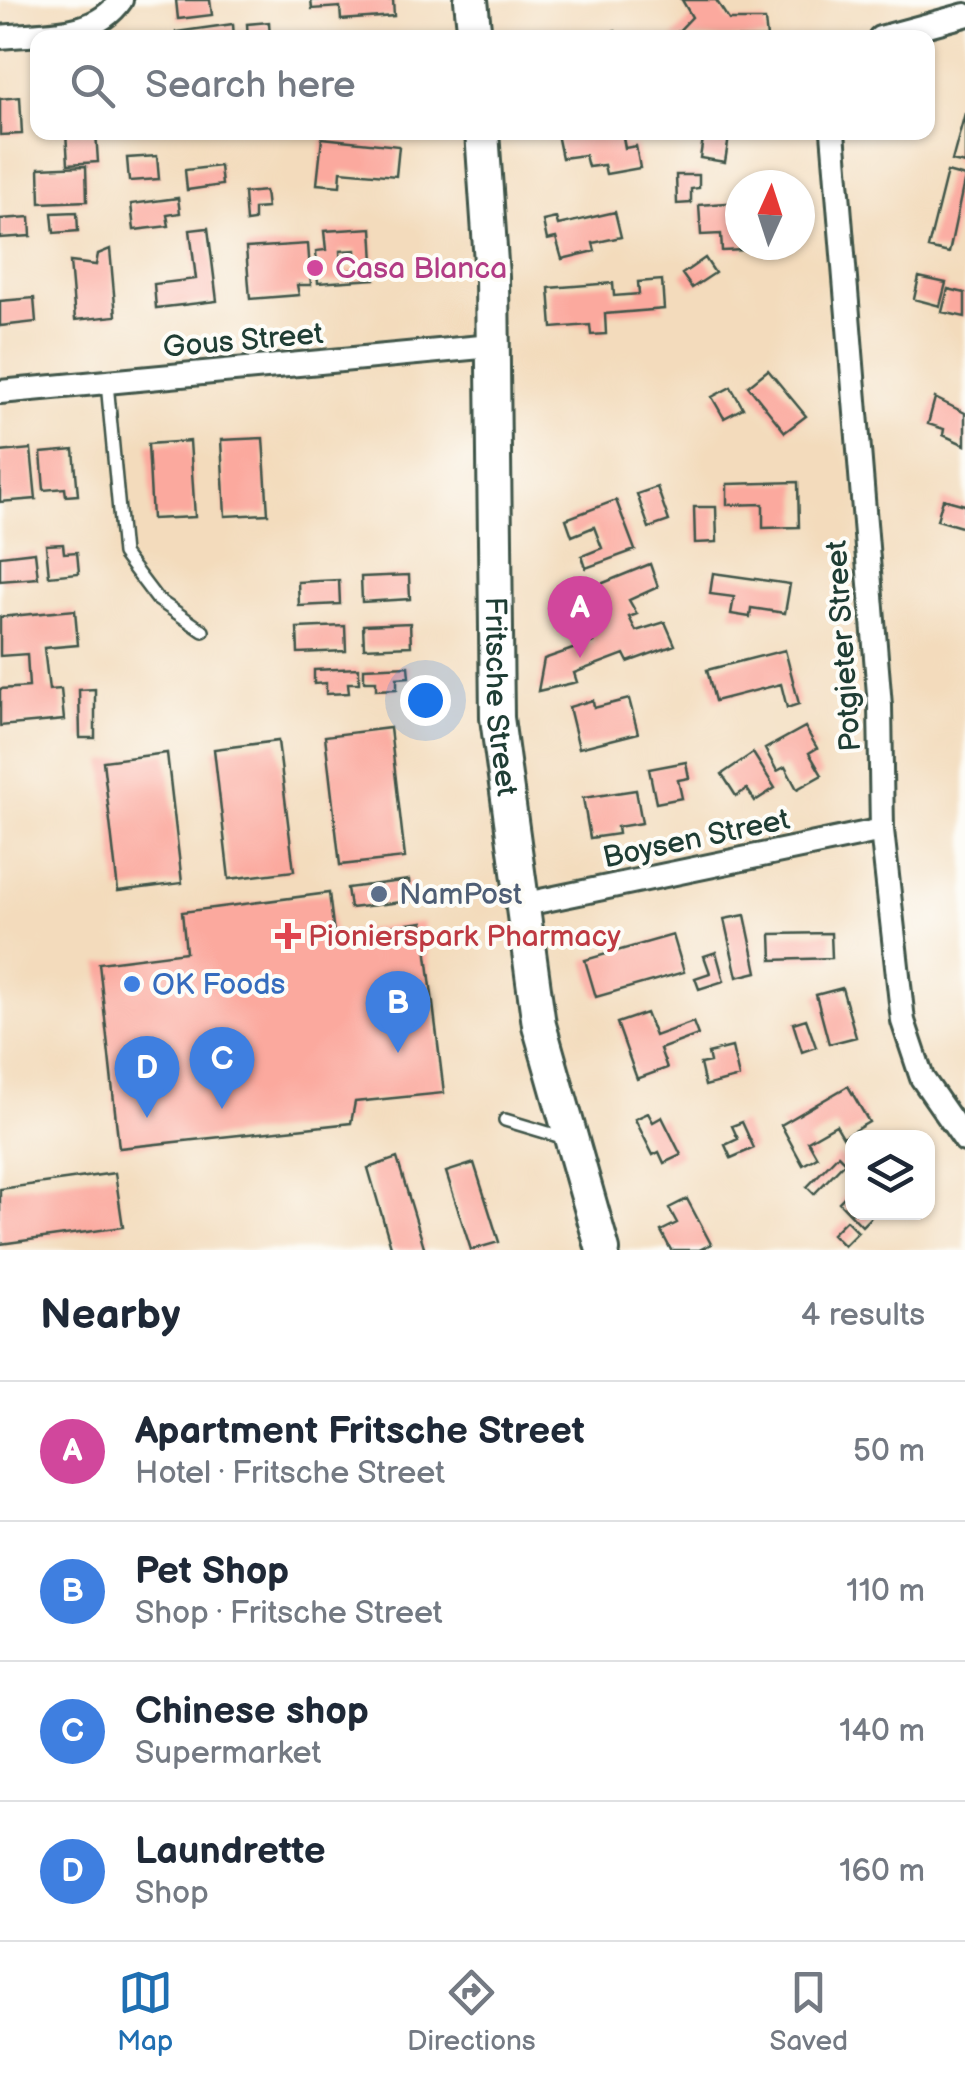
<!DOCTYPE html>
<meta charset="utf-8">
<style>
:root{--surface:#fff;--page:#f2f2f3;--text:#1f2937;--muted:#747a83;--line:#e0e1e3;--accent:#1f6fb2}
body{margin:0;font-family:"Balsamiq Sans",sans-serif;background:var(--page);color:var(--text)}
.controls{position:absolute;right:30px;bottom:30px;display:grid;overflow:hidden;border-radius:20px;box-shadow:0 2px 8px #0004}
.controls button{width:90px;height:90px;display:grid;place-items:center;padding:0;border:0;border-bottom:2px solid var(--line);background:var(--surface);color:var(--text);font:50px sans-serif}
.compass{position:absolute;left:725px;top:170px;width:90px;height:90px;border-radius:50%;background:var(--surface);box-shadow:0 2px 8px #0004;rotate:3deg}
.you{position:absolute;left:425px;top:700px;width:35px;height:35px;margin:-25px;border:8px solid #fff;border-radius:50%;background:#1a73e8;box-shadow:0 0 0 15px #1a73e833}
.badge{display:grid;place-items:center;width:65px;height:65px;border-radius:50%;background:var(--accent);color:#fff;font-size:32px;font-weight:700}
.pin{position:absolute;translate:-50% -82px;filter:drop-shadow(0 2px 5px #0008)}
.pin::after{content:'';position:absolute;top:52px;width:35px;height:30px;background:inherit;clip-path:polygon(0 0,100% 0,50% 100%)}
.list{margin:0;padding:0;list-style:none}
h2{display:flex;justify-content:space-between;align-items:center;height:130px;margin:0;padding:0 40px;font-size:42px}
h2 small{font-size:32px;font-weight:400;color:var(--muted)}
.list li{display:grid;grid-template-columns:65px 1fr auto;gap:30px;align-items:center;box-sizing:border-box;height:140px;padding:0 40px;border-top:2px solid var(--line)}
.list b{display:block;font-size:38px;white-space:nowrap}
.list p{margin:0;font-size:32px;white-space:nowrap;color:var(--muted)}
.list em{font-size:32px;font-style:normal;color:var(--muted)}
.icon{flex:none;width:55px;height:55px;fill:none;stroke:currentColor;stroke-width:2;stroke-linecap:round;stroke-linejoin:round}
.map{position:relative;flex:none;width:965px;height:1250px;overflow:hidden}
.search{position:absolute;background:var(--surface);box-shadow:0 2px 8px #0004;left:30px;right:30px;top:30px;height:110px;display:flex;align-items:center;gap:25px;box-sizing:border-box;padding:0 35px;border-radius:20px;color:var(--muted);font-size:38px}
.sheet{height:690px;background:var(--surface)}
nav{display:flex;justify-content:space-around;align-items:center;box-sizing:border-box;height:140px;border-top:2px solid var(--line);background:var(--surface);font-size:28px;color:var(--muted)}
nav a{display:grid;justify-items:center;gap:5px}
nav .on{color:var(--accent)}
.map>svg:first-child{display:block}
.building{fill:#fba99e;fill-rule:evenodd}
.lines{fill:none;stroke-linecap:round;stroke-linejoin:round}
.lane-casing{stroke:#3f5548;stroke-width:16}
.street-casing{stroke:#3f5548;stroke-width:28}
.secondary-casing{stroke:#3f5548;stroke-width:38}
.lane{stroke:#fff;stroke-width:11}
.street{stroke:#fff;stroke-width:22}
.secondary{stroke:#fff;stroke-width:32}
.hotel-dot{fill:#d1479c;stroke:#fdfcf7;stroke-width:4}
.service-dot{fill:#5c6f8a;stroke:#fdfcf7;stroke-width:4}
.health-dot{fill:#e0444e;stroke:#fdfcf7;stroke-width:4}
.shop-dot{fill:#3f7fe0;stroke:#fdfcf7;stroke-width:4}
.labels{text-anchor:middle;stroke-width:8;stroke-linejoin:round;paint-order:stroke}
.hotel-label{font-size:30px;fill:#b23c85;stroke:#fdfcf7;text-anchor:start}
.street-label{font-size:30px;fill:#1f3d34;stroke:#fdfcf7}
.service-label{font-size:30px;fill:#4e5e75;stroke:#fdfcf7;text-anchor:start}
.health-label{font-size:30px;fill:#be3a42;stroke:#fdfcf7;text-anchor:start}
.shop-label{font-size:30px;fill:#366cbe;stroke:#fdfcf7;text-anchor:start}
</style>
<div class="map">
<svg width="965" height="1250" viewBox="0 0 965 1250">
<rect width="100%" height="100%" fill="#fdfcf7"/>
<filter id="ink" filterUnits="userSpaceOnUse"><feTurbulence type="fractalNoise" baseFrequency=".01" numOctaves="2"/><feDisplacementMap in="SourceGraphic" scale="20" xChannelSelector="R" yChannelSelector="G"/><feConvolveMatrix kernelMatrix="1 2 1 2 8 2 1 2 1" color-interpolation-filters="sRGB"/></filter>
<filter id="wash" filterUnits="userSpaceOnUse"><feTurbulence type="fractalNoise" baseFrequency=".0048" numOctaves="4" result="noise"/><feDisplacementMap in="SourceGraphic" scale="40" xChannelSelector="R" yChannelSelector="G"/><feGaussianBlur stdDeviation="2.25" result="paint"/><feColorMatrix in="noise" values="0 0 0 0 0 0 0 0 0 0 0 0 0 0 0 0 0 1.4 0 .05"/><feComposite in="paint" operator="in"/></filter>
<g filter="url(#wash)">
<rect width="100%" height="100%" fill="#f3dbbc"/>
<g id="blocks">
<path class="building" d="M176,0H210L212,15L178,19Z
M311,0H393L394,16L341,20L340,7L312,9Z
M682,0H716L729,20H765L767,38H672L692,17Z
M269,22L270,38H248L247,24Z
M233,24L234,38H176V32Z
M615,31V38H559V35Z
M20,97L22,134L0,135V99Z
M965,113V164L952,161Z
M66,132H96L98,162L68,164Z
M622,132L625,148L636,146L640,168L606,174L604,165L588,167L585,155L562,158L557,134Z
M704,132H741L740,138L729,137L725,162L700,158Z
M322,138L399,146L396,176L341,171L340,186L317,184Z
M157,156L159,179L129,181L127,158Z
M86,166L87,201L40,203L39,168Z
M220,166L222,185L187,190L185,170Z
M947,172L965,177L949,253L928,248Z
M676,175H699V188L691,189V203L677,204Z
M265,191L267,208L254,209V221L246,222L244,193Z
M178,198L180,213L167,215L169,226L134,230L131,204Z
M740,202L744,250L722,251L721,234L701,235L699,205Z
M77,212L78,231L54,233L52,213Z
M615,212L621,237L593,243L595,251L562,259L556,238L547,240L543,221L556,218L558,225Z
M30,217L31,236L0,238V219Z
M208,228L217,301L156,308L154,284L196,279L190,230Z
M372,228L375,279L318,283L316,251L326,250L324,231ZM356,250L357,270L341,271L340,251Z
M308,244L311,285H297L299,295L250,299L246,248Z
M110,249L116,316L75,320L70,262L96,265L98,254Z
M705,258L715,273L692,288L682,274Z
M919,277L946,283L940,306L914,299Z
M662,280L664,309L605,314L606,334L591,335L590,325L552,328L549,288L613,283L614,296L639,294L638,282Z
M948,289L965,293V317L942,312Z
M34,298L36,322L0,326V301Z
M768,370L806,416L785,432L748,386Z
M731,387L743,408L724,418L712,397Z
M935,398L965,413V445L943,435L944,429L928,424Z
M263,438L268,514L225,516L221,440Z
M190,441L195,517L152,519L148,444Z
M31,449L36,499L0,502V452Z
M74,450L78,495L66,496L65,488L44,490L41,453Z
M798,482L799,527L763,528V504L727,505V484Z
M657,487L669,521L649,528L637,494Z
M943,499L965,505V528L937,520Z
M616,500L635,550L586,568L582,556L602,548L594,527L572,536L566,519Z
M694,507H716L717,542L695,543Z
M63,544L64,553L77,552L79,573L49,576L46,545Z
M35,552L38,578L0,581V556Z
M650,564L658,587L629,600L637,614L629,617L636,631L665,622L675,645L628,662L624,654L574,673L577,682L538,691L544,659L593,642L576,594Z
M713,573L790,584L785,613L751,608L750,617L731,614L734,597L710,594Z
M409,575L410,599L362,602L361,577Z
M339,580L340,604L299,606L298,582Z
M75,610L78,645L44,648L49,690L61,689L64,720L0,726V689L29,687L27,654L0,656V617Z
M410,623L411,646L364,648L363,625Z
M345,626L346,651L298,653L297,628Z
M785,650L799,704L787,708L781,684L715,701L707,670Z
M408,666L409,677L397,678V689L376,690V681H364V668Z
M359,668V683H348L349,693L326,694V683L314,684V670Z
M95,689V738H80L79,690Z
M629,699L638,733L579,748L569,707L593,700L594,708Z
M805,727L817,748L809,753L822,775L797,789L785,767L777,771L765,749Z
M390,728L405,858L340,865L325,736Z
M278,741L294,871L229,879L214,749Z
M167,753L182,883L118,891L103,761Z
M753,753L775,788L755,801L747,789L736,796L722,774Z
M686,762L689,778L678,780L682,798L656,803L649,769Z
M636,790L642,823L617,827L618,834L590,838L583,798Z
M409,880L411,901L350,908L347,888Z
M329,893L334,934L423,922L444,1093L355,1102L351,1123L119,1148L99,963L186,952L182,912Z
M745,915L757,972L737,977L724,919Z
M831,933L832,958L772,960L771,934Z
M673,935L684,972L596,997L585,960Z
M716,952L724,981L699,989L695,978L710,973L704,956Z
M842,988L856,1037L829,1044L816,995Z
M646,1013L655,1036L693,1022L698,1035L660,1049L667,1068L637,1079L617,1023Z
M806,1019L816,1047L802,1052L793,1023Z
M732,1047L739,1077L705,1086L700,1064L710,1062L708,1053Z
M848,1086L869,1122L843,1137L836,1125L808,1141L817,1157L803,1165L781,1125Z
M648,1113L653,1122L662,1117L681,1155L664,1163L659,1152L653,1155L635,1119Z
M742,1122L754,1148L731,1158L725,1145L738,1139L732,1126Z
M838,1155L845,1162L814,1194L807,1187Z
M397,1158L425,1250H392L368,1168Z
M474,1163L499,1242L471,1250L446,1172Z
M115,1173L123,1227L0,1244V1189Z
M847,1194L852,1212H876L862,1226L839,1202Z
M687,1199L711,1244L699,1250H671L661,1231L677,1223L669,1208Z
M846,1220L858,1232L844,1246L832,1234Z"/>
</g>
</g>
<g filter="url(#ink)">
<use href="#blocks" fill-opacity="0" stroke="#3f5548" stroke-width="2.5"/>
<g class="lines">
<g class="lane-casing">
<path id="lane" d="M107,383L123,554L157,599L203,631
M505,1120L565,1138"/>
</g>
<g class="street-casing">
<path id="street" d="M0,37C43,32 94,39 121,0
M880,38L965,15
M833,132L880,706L882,830L903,1021L922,1078L965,1140
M0,392L492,346
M521,905L882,830"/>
</g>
<g class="secondary-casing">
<g id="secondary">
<path d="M471,0L475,38"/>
<path id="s1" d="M482,132L492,277L497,718L539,1025L603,1250"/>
</g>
</g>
<use href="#lane" class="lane"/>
<use href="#street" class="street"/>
<use href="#secondary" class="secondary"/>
</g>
</g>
<circle class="hotel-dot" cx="315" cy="268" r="10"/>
<circle class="service-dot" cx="379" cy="894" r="10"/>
<path class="health-dot" d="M283 921h10v10h10v10h-10v10h-10v-10h-10v-10h10z"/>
<circle class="shop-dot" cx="132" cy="984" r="10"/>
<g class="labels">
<g class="hotel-label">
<text x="335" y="278">Casa Blanca</text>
</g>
<g class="street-label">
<text transform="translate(243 340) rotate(-5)" y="10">Gous Street</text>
<text transform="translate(843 646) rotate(-94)" y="10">Potgieter Street</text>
<text dy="10" stroke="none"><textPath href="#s1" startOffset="565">Fritsche Street</textPath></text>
<text transform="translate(696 838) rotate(-12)" y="10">Boysen Street</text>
</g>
<g class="service-label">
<text x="399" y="904">NamPost</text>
</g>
<g class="health-label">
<text x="308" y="946">Pionierspark Pharmacy</text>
</g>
<g class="shop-label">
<text x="152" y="994">OK Foods</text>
</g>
</g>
</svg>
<div class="controls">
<button><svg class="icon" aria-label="layers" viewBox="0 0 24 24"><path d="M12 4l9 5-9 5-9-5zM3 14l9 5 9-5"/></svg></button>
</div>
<svg class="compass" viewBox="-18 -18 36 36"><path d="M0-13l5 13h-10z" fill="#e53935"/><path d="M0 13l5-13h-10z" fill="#747a83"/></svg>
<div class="you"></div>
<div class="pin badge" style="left:580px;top:658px;background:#d1479c">A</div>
<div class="pin badge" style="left:398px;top:1053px;background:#3f7fe0">B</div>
<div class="pin badge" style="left:222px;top:1109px;background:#3f7fe0">C</div>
<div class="pin badge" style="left:147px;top:1118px;background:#3f7fe0">D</div>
<div class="search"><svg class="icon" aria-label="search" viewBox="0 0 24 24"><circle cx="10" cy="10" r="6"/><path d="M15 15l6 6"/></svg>Search here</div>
</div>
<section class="sheet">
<h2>Nearby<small>4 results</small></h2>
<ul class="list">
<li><span class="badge" style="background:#d1479c">A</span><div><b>Apartment Fritsche Street</b><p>Hotel · Fritsche Street</p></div><em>50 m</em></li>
<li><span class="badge" style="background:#3f7fe0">B</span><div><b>Pet Shop</b><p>Shop · Fritsche Street</p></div><em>110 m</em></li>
<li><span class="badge" style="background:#3f7fe0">C</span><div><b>Chinese shop</b><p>Supermarket</p></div><em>140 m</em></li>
<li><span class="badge" style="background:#3f7fe0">D</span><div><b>Laundrette</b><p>Shop</p></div><em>160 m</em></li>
</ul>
</section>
<nav>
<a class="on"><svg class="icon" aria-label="map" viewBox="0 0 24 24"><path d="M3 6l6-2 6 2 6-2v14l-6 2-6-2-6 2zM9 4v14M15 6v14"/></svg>Map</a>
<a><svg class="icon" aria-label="directions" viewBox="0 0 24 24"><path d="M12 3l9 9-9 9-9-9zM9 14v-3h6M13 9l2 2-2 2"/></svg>Directions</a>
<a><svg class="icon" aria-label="saved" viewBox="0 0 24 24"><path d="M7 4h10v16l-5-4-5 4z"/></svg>Saved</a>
</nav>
